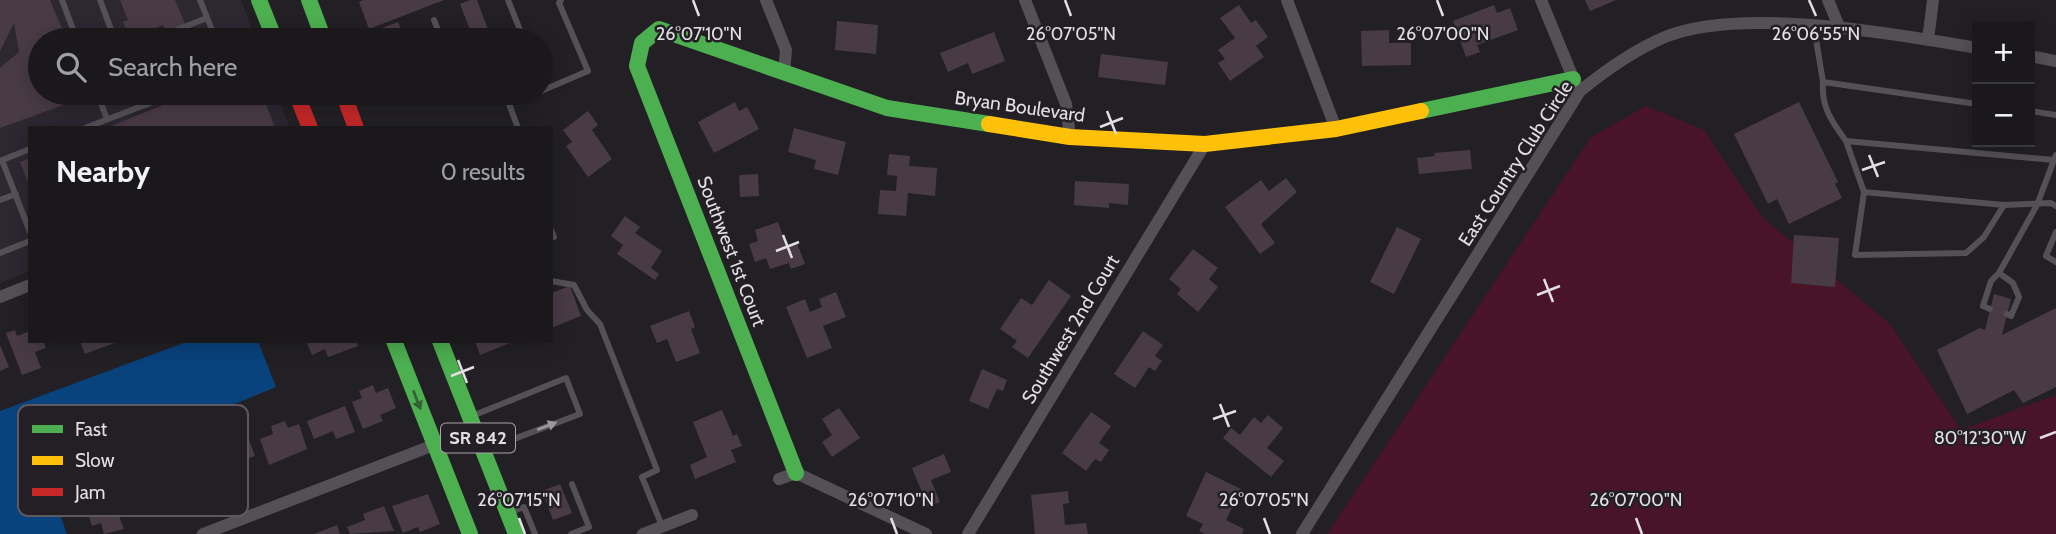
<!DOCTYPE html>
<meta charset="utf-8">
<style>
:root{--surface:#1a181b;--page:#272528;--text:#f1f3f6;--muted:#9fa0a3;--line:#38373a}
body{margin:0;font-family:Cabin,sans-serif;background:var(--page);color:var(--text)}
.controls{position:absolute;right:21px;top:21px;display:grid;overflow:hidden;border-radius:0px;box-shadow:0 4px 18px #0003}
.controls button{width:63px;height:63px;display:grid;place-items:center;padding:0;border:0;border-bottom:2px solid var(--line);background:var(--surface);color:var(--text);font:35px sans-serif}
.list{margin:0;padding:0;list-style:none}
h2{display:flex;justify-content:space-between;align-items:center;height:91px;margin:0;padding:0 28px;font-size:30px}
h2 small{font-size:23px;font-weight:400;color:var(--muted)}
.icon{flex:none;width:38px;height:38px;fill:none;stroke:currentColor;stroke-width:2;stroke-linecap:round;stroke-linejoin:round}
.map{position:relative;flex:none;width:2056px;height:534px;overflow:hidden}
.search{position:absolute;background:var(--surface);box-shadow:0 4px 18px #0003;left:28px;top:28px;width:525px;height:77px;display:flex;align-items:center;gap:18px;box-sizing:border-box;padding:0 24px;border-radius:38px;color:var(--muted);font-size:26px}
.panel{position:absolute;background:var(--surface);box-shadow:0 4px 18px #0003;left:28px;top:126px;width:525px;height:217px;border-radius:0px}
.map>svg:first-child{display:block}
.built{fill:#2c2731}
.green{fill:#491427}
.water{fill:#08437d}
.building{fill:#483b46}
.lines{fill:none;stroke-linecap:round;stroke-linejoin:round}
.lane{stroke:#535155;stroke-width:6}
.street{stroke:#535155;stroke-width:12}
.fast{stroke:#4caf50;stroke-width:16}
.slow{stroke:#ffc107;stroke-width:16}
.jam{stroke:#c62828;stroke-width:16}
.oneway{fill:#356038}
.oneway2{fill:#9a989c}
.ticks{fill:none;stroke:#e1dfe3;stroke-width:2.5}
.labels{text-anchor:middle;stroke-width:5;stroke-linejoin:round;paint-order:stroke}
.shield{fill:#231f25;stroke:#a8a5aa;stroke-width:2}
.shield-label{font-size:18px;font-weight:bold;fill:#e1dfe3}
.street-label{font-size:19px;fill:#e1dfe3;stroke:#231f25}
.key{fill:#231f25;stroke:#5c595e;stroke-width:2}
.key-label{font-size:19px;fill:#e1dfe3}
.ticks-label{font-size:18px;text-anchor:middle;fill:#e1dfe3;stroke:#231f25;stroke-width:5;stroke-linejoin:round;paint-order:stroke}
</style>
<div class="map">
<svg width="2056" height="534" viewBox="0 0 2056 534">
<rect width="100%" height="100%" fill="#222024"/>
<path class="built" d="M0,0H241L256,40H40V93H276L290,128H30V271L0,283Z"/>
<path class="green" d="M1646,106L1704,130L1763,218L1890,324L1961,430L2056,395V534H1327L1591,137Z"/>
<path class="water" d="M189,341H258L276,387L48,480L67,534H0V411Z"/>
<path class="building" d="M0,0H50L67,40H40V93H75L80,99L0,128V68L19,52L14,23L0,51Z
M120,0H175L185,24L166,31L163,25L130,38L123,22L128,20Z
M363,0H444L369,29L359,2Z
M470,0H477L492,40H474L460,4Z
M1585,0H1616L1590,11Z
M1239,5L1251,23L1256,20L1268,37L1256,46L1264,57L1230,81L1218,63L1225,59L1218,50L1235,38L1220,18Z
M1494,5L1497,13L1510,8L1518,30L1477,45L1480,52L1466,57L1453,21Z
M837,21L878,25L876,54L835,50Z
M398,22L405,40H351Z
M1389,30V43H1411V65L1362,66L1361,31Z
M994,32L1005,61L972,74L968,63L948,72L940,53Z
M1101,54L1168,62L1165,85L1098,77Z
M193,93H262L275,128H106Z
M735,102L739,111L747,107L759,129L714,153L698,122Z
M1799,102L1838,182L1835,184L1842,198L1789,224L1777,199L1768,204L1734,134Z
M588,111L598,125L592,130L612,159L588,177L566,146L572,142L563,130Z
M794,128L846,142L838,175L814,169L816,160L788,152Z
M1470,150L1472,169L1419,174L1417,158L1435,156L1434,153Z
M889,154L910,156L909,166L937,168L935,196L908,193L906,216L878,214L880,190L896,191L897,176L887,175Z
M30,158V187L20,162Z
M758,174L759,196L740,197L739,175Z
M1286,178L1297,192L1261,224L1275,243L1260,254L1225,207L1261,180L1269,191Z
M1075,181L1129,184L1128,205L1109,203V208L1074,205Z
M625,216L640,227L635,233L662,251L651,268L659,274L655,280L617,254L623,245L611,236Z
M778,222L787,247L797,243L805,264L791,269L789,263L770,269L766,258L755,262L749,244L758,241L755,230Z
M1397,227L1421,239L1394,294L1370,282Z
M1794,235L1839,238L1835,287L1791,283Z
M1193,249L1218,268L1209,279L1218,287L1198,312L1177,294L1181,289L1169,279Z
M1049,280L1071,296L1028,358L1012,347L1017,341L1000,329L1021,298L1032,305Z
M570,286L581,316L551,328V293Z
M836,292L846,317L823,326L832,348L807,358L786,307L805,299L810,312L822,307L819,299Z
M1994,294L2011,299L2002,335L2056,308V387L2023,403L2014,390L1967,414L1937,350L1980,328L1985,330Z
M689,311L695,327L691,329L700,353L676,362L667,339L657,343L650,326Z
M15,330L17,336L30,331V341H43L46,348L35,352L41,368L22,375L6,333Z
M1143,331L1163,345L1155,356L1162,361L1155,371L1149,367L1135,388L1114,374Z
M80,341H117V342L85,354Z
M306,341H356L358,346L328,357L325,349L312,355Z
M475,341H515L480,355Z
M0,345L9,367L0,371Z
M982,369L1007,380L1003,391L997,389L988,409L969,401Z
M373,385L376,393L388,388L396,408L380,415L383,421L363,429L352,402L362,398L359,391Z
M345,406L355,432L336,439L333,431L314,439L307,421Z
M839,408L860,438L832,457L822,442L832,435L822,419Z
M722,410L733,436L737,434L742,446L731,450L736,462L695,479L690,465L707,457L693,422Z
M1091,412L1111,426L1099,443L1109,450L1101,462L1095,459L1086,471L1062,453Z
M1268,415L1283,428L1267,448L1284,461L1271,477L1223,438L1231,428L1240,435L1254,417L1261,423Z
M285,421L288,428L299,424L307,449L269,465L260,439L273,434L271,426Z
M223,433L226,443L247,435L255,456L220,468L209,438Z
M944,454L951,472L931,480L940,502L928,507L912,468Z
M1206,472L1241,489L1226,520L1244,529L1242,534H1205L1199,531L1203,524L1186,516Z
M560,484L572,513L553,520L542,491Z
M118,487L125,508L117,511L124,529L104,534L101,523L92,526L87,511L95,508L91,497Z
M1068,491L1069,503L1063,504L1065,525L1086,523L1088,534H1035L1031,495Z
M428,494L440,524L420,532L418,527L403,533L392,506Z
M384,506L394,531L350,534L347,527L365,520L363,514Z
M337,525L340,534H314Z"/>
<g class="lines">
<path class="lane" d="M62,0L77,40
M100,0L115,40
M200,0L214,35L202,40
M508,0L524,40
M434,20L442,40
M1814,27L1823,82L1977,104
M151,40L207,18
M1823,82C1821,107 1832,122 1846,141L2054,160L2056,155
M541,91L588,71L559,3L561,0
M97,93L107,119
M2030,111L2056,115
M85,128L176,93
M518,128L509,104L536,93
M1846,141L1864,192L2004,205L2051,203L2056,206
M2,160L30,232
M0,161L30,149
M1864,192L1855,255L1966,253L1984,237L2004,205
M0,200L16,194
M551,230L554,237
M2056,232L2046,256L2056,262
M0,253L30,241
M1999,273L2037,205L2054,160
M551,281L574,285L587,310L600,324L657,470L642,477L662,526
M1990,309L1983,306L1991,281L1999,273L2013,283L2019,297L2011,316L2007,314
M472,416L566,378L580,414L485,450
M511,512L524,507L535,534
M571,534L589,527L572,484"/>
<path class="street" d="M766,0L786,50L784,73
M1025,0L1066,104L1070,137
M1287,0L1336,129
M1541,0L1576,85
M1828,0L1840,29
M1928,40L1933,0
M2030,56L2056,61
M0,297L30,285
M779,479L796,473L926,534
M203,534L434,445
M643,534L692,515
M968,534L1205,144
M1302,534L1580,91C1606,70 1634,50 1665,37C1741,6 1896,34 1977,48"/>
<path class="fast" d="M259,0L275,40
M309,0L324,40
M1421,111L1573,79
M394,341L470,534
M440,341L516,534
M796,473L637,66L642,43L659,29L887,108L989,124"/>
<path class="slow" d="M989,124L1070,137L1205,144L1336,129L1421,111"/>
<path class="jam" d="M296,93L310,128
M343,93L356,128"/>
</g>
<defs><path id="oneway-solid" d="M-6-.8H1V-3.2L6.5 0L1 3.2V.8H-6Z" transform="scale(1.75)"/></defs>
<use class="oneway" href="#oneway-solid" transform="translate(417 400) rotate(69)"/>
<use class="oneway2" href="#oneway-solid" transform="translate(547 426) rotate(-21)"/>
<path class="ticks" d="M693,0L699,16M1065,0L1071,16M1437,0L1443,16M1809,0L1816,16M1107,111L1116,134M1100,127L1123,118M1869,155L1878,177M1862,170L1885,162M783,235L792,258M776,251L799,242M1544,279L1553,302M1537,295L1560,286M458,360L467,383M451,376L474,367M1220,404L1229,427M1213,419L1236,411M2040,438L2056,432M519,518L525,534M891,518L897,534M1264,518L1270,534M1636,518L1642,534"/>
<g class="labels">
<rect class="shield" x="441" y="423.5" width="74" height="29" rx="5"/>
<g class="shield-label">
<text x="478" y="444">SR 842</text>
</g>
<g class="street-label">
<text transform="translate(1020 106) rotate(8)" y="7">Bryan Boulevard</text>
<text transform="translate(1515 163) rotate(-57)" y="7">East Country Club Circle</text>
<text transform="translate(732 251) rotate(69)" y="7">Southwest 1st Court</text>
<text transform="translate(1070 329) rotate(-59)" y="7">Southwest 2nd Court</text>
</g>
</g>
<rect x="18" y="405" width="230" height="111" rx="10" class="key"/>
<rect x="32" y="425" width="31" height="8" fill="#4caf50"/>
<rect x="32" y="456" width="31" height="9" fill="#ffc107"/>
<rect x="32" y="488" width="31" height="8" fill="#c62828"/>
<g class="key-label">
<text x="75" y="436">Fast</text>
<text x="75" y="467">Slow</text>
<text x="75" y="499">Jam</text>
</g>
<g class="ticks-label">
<text x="1816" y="40">26°06'55"N</text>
<text x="699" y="40">26°07'10"N</text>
<text x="1071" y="40">26°07'05"N</text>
<text x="1443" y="40">26°07'00"N</text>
<text x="1980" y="444">80°12'30"W</text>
<text x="519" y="506">26°07'15"N</text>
<text x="891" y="506">26°07'10"N</text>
<text x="1264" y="506">26°07'05"N</text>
<text x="1636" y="506">26°07'00"N</text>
</g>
</svg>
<div class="controls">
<button>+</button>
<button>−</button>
</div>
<div class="search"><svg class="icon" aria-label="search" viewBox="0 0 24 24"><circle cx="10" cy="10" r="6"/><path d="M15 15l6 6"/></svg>Search here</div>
<section class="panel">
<h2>Nearby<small>0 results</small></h2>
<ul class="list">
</ul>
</section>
</div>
